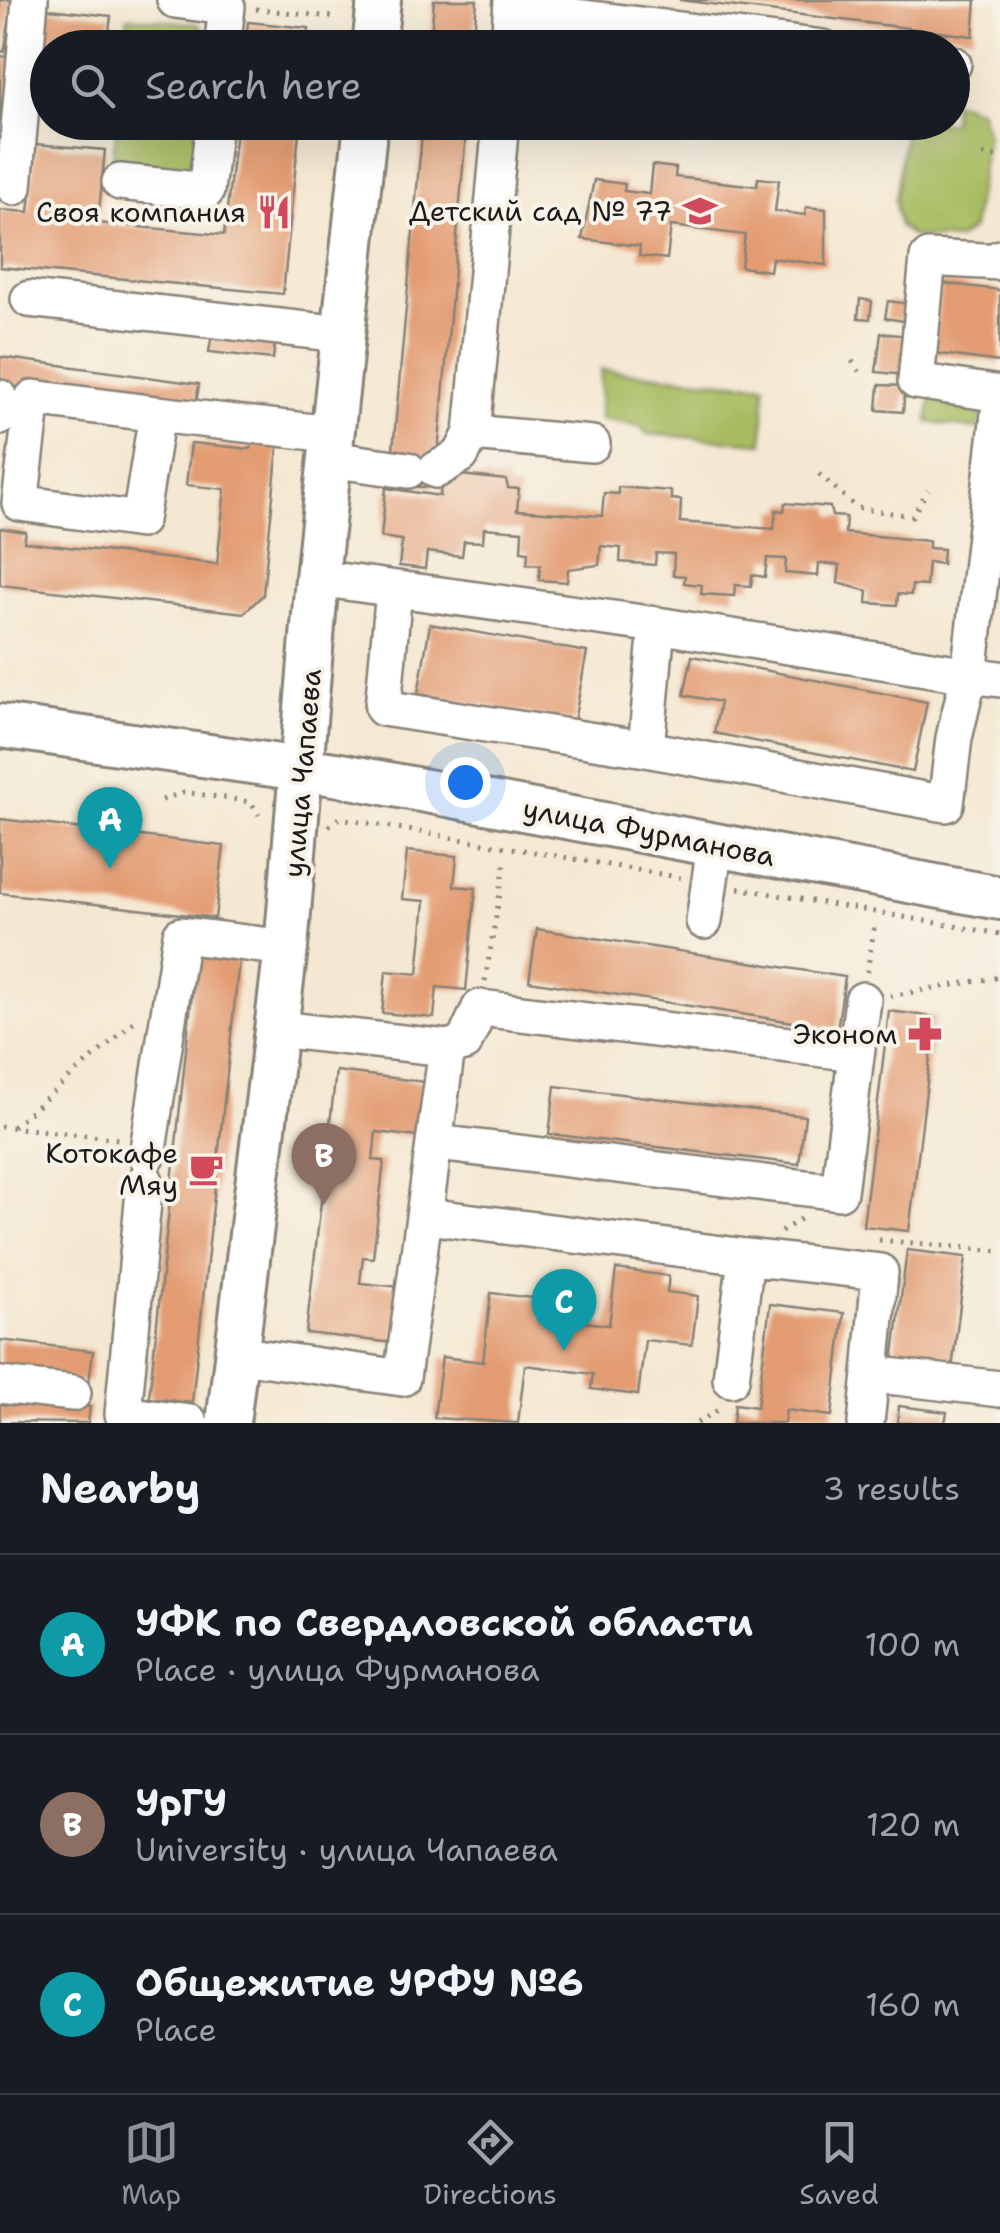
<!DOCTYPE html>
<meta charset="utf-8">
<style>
:root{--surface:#171b24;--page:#20242c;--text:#f1f3f6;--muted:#9ea1a6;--line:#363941;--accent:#8c9099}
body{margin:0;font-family:"Shantell Sans",sans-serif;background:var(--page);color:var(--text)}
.you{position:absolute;left:465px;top:782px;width:35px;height:35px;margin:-25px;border:8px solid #fff;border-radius:50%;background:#1a73e8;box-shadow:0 0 0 15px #1a73e833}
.badge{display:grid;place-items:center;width:65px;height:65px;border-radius:50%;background:var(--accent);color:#fff;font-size:32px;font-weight:700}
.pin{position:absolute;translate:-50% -82px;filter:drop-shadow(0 2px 5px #0008)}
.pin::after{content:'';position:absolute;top:52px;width:35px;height:30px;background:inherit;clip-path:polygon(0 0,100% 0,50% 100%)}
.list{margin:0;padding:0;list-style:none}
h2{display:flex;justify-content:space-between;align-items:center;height:130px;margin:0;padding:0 40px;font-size:42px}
h2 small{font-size:32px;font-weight:400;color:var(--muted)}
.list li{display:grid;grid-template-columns:65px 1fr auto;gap:30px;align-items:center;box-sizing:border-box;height:180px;padding:0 40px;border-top:2px solid var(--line)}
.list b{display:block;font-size:38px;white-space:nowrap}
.list p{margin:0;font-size:32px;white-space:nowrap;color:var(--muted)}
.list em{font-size:32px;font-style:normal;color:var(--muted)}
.icon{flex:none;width:55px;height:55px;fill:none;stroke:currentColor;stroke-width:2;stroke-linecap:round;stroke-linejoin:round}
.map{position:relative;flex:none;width:1000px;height:1423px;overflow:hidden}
.search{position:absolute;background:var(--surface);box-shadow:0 10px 40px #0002;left:30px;right:30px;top:30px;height:110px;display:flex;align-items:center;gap:25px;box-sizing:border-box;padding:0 35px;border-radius:55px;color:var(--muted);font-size:38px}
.sheet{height:670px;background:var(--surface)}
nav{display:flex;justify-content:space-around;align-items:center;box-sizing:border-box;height:140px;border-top:2px solid var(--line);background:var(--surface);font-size:28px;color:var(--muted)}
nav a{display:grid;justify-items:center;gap:5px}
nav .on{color:var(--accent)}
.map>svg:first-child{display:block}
.green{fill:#a7bc61;stroke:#626c3e;stroke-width:2.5}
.building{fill:#e39c72}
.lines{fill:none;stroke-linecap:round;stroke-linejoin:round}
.minor-casing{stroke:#888277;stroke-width:40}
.major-casing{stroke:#888277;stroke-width:48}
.path{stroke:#888277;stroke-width:5;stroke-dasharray:2.5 8;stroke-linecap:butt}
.minor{stroke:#fff;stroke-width:35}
.major{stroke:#fff;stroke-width:42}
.labels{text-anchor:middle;stroke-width:8;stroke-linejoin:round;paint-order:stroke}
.poi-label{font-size:28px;fill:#1c1c1c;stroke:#f7f3e8;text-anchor:end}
.street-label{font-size:28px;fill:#1c1c1c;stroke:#f7f3e8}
</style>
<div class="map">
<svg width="1000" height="1423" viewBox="0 0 1000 1423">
<rect width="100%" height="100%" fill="#f7f3e8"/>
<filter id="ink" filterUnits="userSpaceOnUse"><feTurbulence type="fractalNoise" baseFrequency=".01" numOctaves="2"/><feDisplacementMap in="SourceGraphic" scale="20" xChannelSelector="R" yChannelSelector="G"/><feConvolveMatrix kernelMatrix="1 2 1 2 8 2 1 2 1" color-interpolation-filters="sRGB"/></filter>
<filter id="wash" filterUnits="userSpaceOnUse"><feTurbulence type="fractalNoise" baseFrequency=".0048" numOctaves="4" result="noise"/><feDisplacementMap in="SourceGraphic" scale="40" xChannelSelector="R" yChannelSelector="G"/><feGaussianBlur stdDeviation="2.25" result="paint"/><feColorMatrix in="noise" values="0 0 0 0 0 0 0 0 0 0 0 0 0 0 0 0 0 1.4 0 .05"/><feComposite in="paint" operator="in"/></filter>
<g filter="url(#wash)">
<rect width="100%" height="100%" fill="#f4e8d2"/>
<path class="green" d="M128,17L198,24L207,35L206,47L125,48Z
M953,101L979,109L987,134L972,229L957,240L911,236L899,226L895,201L906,123L952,122Z
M117,123H199L195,165L186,173L112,165Z
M601,370L765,385L763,443L647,434L640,426L600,419Z
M932,394L983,401L979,429L928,422Z"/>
<g id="blocks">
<path class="building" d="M0,0H13L4,52L0,51Z
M434,0H477L473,48H430Z
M679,0H976L973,36Z
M41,8L111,16L107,48H48V83L33,82Z
M248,22L309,28L307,48H245Z
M0,56L14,58L2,126H0Z
M237,122H300L283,294L0,267V210L29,212L36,144L105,150L98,223L224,235Z
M423,122H467L435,488L407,486L392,461Z
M652,165L676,168L675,177L757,186L758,178L779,180L775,211L805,215L806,207L826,209V265L772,258L770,271L741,267L745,235L671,226L667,259L639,256L640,246L582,239L594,180L625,184L624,191L649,194Z
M941,283L1000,290V362L933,353Z
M860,299L872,301L870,319L858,318Z
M888,301L910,304L909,322L885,318Z
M213,328L276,336L273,359L209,352Z
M881,333L909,336L904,375L876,372Z
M0,357L199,384L195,411L0,385Z
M879,385L905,386L903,412L877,410Z
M191,443L250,449L254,443L278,446L263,595L244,613L0,585V528L26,532L24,542L217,564L225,489L186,485Z
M442,473L506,480L508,488L519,489L517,510L602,516L604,493L618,494V487L671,491V499L681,500L680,522L774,529L776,510L784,511L785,503L830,507L832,516L846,517L845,533L929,541V548L943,549L942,564L928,562L926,586L912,585L911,595L898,594L897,605L867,603L868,591L838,583L840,565L819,563L818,576L785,573L786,559L767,558L765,577L752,575L751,586L735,585L734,596L701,594L702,585L684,583L685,576L673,575L674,554L656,553L655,565L620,562L621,548L601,546L599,565L568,569L567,582L539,580L540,565L527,564L528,552L521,551L522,531L484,528L483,542L464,541L462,556L427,552L425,569L399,566L402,540L381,537L386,488L440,496Z
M430,624L587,652L574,722L418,694Z
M692,656L927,702L913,772L714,733L720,702L684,695Z
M0,819L224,846L215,918L0,893Z
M407,851L457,856L454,886L476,888L466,990L437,987L434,1018L382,1013L386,971L418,974L425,901L402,899Z
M537,929L845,977L837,1029L529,981Z
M196,956L239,961L192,1403L149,1398Z
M889,1011L935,1017L909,1231L863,1226Z
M336,1071L425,1082L419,1137L376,1132L373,1160L384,1161L373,1258L363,1257L360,1283L401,1287L394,1343L306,1333Z
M555,1086L805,1116L799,1164L549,1134Z
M907,1250L966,1257L952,1369L893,1362Z
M616,1269L669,1276L667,1292L698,1296L692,1345L645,1340L638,1395L591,1389L593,1374L525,1365L518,1423L434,1418L442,1357L483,1362L491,1293L542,1299L540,1317L609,1325Z
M770,1304L844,1313L832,1416L786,1410L784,1423H733L735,1404L757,1407Z
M0,1340L93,1351L89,1382L0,1371Z
M0,1397L90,1407L88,1423L0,1422Z
M899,1406L947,1412L945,1423H897Z"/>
</g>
</g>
<g filter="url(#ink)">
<use href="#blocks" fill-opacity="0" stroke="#888277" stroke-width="2.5"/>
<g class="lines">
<g class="minor-casing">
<path id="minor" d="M175,0L227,7L222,48
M512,9L823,48
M509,48L512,0
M952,64H953
M501,122L472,433L592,444
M120,182L206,191L214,122
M14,187L30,0
M1000,258V262L928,258L916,381L1000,394
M29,299L342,334
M0,398V417
M1000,405L969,675L1000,679
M157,414L33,398L20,503L140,520L157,414L331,434
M329,459L408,470
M436,470L461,455L472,433
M317,578L657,625
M394,590L383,708L646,749
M657,625L969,675L954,738L946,804L646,749Z
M704,921L715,845
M277,1029L447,1048L464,1043L480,1008L856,1053
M437,1143L839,1192L863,1000
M147,1156L181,935L286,948
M145,1181L123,1414L190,1423
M426,1216L746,1257L731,1379
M746,1257L880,1272L871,1374
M234,1354L402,1378L447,1048
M0,1385L73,1393
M866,1423L871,1374L1000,1389"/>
</g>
<g class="major-casing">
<path id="major" d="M374,48L379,0
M0,726L335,774L1000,898
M228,1423L286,948L317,578L366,122"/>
</g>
<path class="path" d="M256,9L333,17
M983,155L1000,157
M852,361L864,378
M819,474L857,508L912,516L928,490
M162,800L184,792L251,802L259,815
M329,826L340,818L683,878
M738,888L1000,934
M867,972L875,923
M485,981L505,864
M890,996L1000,977
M0,1126L120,1139
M13,1127L138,1018
M781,1232L805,1216
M879,1240L1000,1251
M697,1423L718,1410"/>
<use href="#minor" class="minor"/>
<use href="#major" class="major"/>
</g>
</g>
<defs>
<g id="school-bare" transform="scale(2.7)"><path d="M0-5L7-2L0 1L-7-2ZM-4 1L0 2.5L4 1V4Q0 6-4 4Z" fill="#d1495b" stroke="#f7f3e8" stroke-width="2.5" paint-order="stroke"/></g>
<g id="restaurant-bare" transform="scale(2.7)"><path d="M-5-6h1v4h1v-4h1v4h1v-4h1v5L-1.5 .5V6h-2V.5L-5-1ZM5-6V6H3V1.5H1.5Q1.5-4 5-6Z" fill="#d1495b" stroke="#f7f3e8" stroke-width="2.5" paint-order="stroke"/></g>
<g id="pharmacy-bare" transform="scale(2.7)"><path d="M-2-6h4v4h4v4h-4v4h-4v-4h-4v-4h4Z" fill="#d1495b" stroke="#f7f3e8" stroke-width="2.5" paint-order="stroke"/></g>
<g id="cafe-bare" transform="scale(2.7)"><path d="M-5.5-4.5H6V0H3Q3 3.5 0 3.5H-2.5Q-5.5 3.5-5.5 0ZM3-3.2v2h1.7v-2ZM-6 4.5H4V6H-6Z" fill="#d1495b" stroke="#f7f3e8" stroke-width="2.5" paint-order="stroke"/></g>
</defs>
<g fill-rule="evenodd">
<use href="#school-bare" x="700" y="211"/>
<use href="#restaurant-bare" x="274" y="212"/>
<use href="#pharmacy-bare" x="925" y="1034"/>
<use href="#cafe-bare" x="206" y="1169"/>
</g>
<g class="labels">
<g class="poi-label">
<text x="672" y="221">Детский сад № 77</text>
<text x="246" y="222">Своя компания</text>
<text x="897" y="1044">Эконом</text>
<text x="178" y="1163">Котокафе<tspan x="178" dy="32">Мяу</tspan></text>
</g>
<g class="street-label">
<text transform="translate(302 773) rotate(-85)" y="10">улица Чапаева</text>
<text transform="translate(649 832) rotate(11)" y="10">улица Фурманова</text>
</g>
</g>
</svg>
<div class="you"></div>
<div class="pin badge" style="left:110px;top:869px;background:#0f9aa8">A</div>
<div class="pin badge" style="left:324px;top:1205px;background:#8d6e63">B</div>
<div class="pin badge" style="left:564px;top:1351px;background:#0f9aa8">C</div>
<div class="search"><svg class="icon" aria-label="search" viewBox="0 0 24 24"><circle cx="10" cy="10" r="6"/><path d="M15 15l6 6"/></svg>Search here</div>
</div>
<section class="sheet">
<h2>Nearby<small>3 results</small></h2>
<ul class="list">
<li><span class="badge" style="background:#0f9aa8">A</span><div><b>УФК по Свердловской области</b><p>Place · улица Фурманова</p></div><em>100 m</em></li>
<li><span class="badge" style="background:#8d6e63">B</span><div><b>УрГУ</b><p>University · улица Чапаева</p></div><em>120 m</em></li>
<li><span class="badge" style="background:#0f9aa8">C</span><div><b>Общежитие УРФУ №6</b><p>Place</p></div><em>160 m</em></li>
</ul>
</section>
<nav>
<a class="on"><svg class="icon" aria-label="map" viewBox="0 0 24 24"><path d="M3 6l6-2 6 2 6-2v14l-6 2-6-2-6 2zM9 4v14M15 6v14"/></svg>Map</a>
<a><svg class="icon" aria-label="directions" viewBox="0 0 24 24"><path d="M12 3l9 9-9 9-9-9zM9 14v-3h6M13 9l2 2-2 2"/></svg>Directions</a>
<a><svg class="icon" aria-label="saved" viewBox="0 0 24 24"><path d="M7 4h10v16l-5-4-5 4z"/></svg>Saved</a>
</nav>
